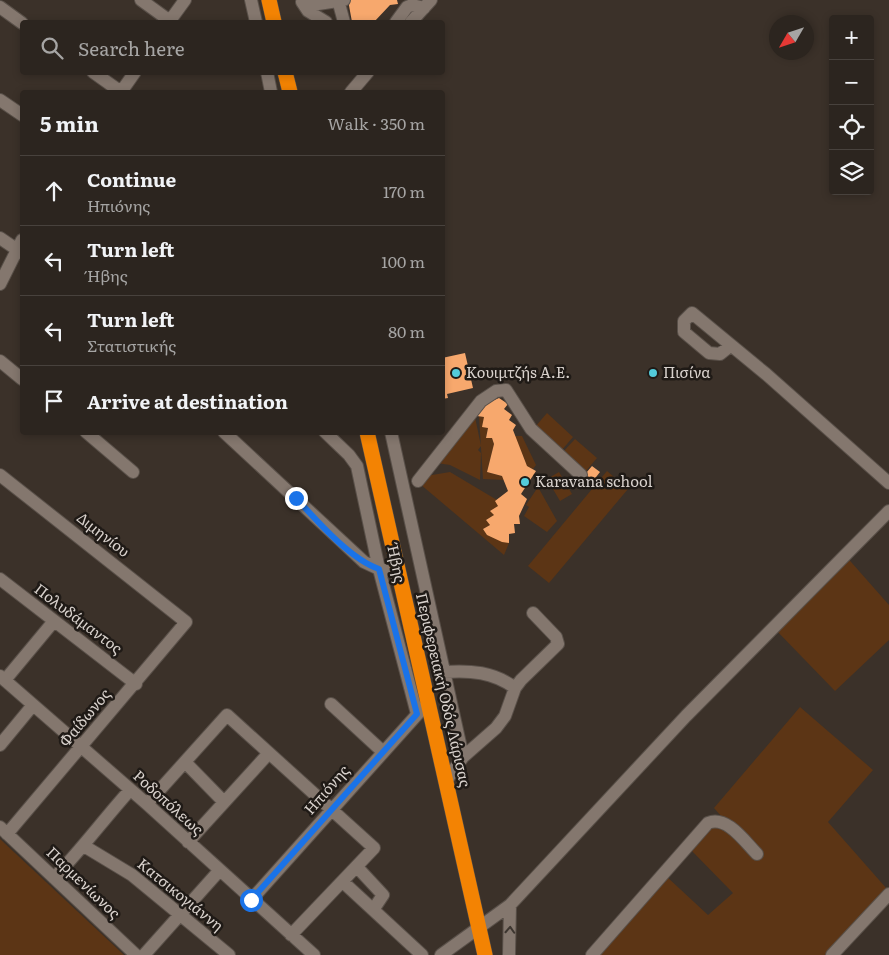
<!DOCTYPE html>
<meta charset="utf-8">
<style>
:root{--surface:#2c251f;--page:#342d28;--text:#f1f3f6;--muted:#a6a5a4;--line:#48423d}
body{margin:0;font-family:Literata,serif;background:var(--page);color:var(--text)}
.controls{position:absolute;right:15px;top:15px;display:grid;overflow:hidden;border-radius:5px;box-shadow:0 2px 8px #0003}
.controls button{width:45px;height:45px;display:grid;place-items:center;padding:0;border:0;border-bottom:1px solid var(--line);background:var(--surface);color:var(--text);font:25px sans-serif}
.compass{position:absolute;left:769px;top:15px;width:45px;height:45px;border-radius:50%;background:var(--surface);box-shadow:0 2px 8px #0003;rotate:231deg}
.stop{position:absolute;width:15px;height:15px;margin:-11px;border:4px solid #1a73e8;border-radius:50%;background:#fff}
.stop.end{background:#1a73e8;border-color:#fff;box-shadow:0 1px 5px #0008}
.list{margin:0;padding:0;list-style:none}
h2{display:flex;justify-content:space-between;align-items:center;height:65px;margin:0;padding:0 20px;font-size:21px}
h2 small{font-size:16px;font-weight:400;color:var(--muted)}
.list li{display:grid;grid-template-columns:32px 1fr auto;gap:15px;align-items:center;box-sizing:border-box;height:70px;padding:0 20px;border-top:1px solid var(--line)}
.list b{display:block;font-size:19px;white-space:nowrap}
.list p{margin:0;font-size:16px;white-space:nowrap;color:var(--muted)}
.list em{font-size:16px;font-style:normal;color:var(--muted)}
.icon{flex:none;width:28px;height:28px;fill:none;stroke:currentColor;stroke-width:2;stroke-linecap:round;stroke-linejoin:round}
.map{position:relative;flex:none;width:889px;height:955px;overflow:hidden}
.search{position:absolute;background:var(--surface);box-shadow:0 2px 8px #0003;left:20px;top:20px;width:425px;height:55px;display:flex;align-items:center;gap:12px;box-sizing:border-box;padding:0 18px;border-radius:5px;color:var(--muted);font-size:19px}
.panel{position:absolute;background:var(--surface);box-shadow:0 2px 8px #0003;left:20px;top:90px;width:425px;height:345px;border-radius:5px}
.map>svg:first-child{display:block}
.green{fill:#5c3515}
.building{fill:#f7a86d}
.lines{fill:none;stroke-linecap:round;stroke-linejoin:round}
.minor-casing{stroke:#595049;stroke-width:14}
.highway-casing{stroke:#595049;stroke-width:16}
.minor{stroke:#84776e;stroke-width:12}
.highway{stroke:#f38303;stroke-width:15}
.oneway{stroke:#3d3630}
.route{stroke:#1a73e8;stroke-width:6}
.poi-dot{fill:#53cbda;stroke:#1f1a16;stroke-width:2}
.labels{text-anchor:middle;stroke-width:5;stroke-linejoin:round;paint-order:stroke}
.poi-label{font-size:15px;fill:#d8d1cc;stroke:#1f1a16;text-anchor:start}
.street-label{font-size:15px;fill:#d8d1cc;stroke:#1f1a16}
</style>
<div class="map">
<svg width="889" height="955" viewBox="0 0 889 955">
<rect width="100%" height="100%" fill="#3b3129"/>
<path class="green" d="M547,413L573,437L561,451L535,427Z
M479,416L484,417L488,428L486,437L492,438L494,444L487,472L502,476L504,480L483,479Z
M475,417L481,446L478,450L481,453L480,480L450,465L437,463Z
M515,436H522L536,465L533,469L527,466Z
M575,439L597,458L585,472L563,452Z
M607,471L628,489L549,583L528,566Z
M450,472L497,500L498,506L491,511L494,515L486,520L490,525L483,529L509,543L504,555L420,484L426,476Z
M559,472L572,494L560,501L547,479Z
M538,487L557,521L547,532L524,516L529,507L526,505Z
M844,554L889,605V640L835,691L773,627Z
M800,707L873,770L828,822L887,889L825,955H597L666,876L708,915L733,893L691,850L721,816L714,808Z
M0,839L124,955H0Z"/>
<path class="building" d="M348,0H397L398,4L390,5L374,22H352Z
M465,353L473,388L447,394L448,398L442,399V358Z
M499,398L508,404L504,409L512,415L509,420L516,425L513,430L527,466L536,471L521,494L527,499L519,516L520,524H514L515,533L509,534V543L502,542L487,535L483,529L490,525L486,520L494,515L490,511L498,506L495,501L508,491L502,476L487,472L494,444L492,438H486L488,428L482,427L484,417L477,416L480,406Z
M592,466L600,472L589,486L581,479Z"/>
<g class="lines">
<g class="minor-casing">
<path id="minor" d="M141,0L170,21
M251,0L256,22
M338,0L344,22
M302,2L308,11L326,22
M305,6L344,0
M0,7L22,23
M169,22L185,0
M396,22L407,7L412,5L424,8
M411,22L431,0
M93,72L121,92
M267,72L271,92
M121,92L135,72
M351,92L368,72
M0,100L22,115
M0,238L22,253
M0,284L22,240
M730,346L720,354L709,353L684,332V321L692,313L766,374L889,483
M0,361L22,379
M86,432L133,472
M224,432L364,562L379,569L399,573
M325,432L349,455L357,466L379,569L417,714
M391,432L463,757L446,781
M0,475L186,622L7,834
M418,481L481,401L496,391L506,390L531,429L581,475
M0,579L136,684
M444,672C470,670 494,672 515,688
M0,676L147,804L314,955
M5,680L54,621
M331,704L382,751
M0,745L33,705
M463,757L496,728L505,716L515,688L521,680L558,644L556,637L533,613
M185,762L224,802
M147,804L227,715L374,848L291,935
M0,827L136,955
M188,842L269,753
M84,846L132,875L229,955
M357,867L383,895L373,910
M54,878C81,850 104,819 130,790
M343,882L422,955
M251,900L423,708
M144,955L219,871
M441,955L510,905L686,716L889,511
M509,955L510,905
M592,955L708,823C727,815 745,842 757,854
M832,955L889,894"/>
</g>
<g class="highway-casing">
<path id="highway" d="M269,0L274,22
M285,72L290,92
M367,432L485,955"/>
</g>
<use href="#minor" class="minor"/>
<use href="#highway" class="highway"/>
</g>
<defs><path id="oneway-chevron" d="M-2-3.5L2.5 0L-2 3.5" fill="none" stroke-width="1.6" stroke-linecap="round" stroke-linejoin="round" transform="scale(1.25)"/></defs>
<use class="oneway" href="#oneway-chevron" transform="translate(510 930) rotate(-87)"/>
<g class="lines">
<path class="route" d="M251,900L417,714L379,569C350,559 317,521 296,498"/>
</g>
<g class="poi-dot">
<circle cx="456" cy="373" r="5"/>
<circle cx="653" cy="373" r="5"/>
<circle cx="525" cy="482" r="5"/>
</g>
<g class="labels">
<g class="poi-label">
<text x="466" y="378">Κουιμτζήs Α.Ε.</text>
<text x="663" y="378">Πισίνα</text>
<text x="535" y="487">Karavana school</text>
</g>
<g class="street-label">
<text transform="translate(103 535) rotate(38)" y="5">Διμηνίου</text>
<text transform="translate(396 564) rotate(78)" y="5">Ήβης</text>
<text transform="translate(78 619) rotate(37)" y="5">Πολυδάμαντος</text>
<text transform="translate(443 690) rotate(77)" y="5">Περιφερειακή Οδός Λάρισας</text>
<text transform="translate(85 718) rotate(-50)" y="5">Φαίδωνος</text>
<text transform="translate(327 790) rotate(-49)" y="5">Ηπιόνης</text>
<text transform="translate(168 803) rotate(42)" y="5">Ροδοπόλεως</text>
<text transform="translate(83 883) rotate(44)" y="5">Παρμενίωνος</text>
<text transform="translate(180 895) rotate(39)" y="5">Κατσικογιάννη</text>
</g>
</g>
</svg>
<div class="controls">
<button>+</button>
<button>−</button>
<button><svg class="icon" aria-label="locate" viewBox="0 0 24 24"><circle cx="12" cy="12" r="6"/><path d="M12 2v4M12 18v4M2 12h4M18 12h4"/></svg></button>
<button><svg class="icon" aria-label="layers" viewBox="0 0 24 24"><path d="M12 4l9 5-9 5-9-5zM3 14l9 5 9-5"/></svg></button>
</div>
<svg class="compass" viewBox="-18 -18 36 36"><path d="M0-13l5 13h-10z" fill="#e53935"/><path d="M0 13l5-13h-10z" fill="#a6a5a4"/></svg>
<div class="stop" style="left:251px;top:900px"></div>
<div class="stop end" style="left:296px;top:498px"></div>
<div class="search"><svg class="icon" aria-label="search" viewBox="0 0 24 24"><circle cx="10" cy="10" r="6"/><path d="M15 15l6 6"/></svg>Search here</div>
<section class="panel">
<h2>5 min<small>Walk · 350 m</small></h2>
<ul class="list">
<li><svg class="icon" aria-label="ahead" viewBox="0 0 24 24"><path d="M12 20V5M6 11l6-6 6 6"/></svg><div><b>Continue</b><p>Ηπιόνης</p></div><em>170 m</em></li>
<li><svg class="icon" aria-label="left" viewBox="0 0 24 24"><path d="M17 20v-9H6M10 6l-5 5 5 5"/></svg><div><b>Turn left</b><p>Ήβης</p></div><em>100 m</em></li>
<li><svg class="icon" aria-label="left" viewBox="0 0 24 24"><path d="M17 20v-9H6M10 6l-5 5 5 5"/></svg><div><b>Turn left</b><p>Στατιστικής</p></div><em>80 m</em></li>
<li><svg class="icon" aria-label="arrive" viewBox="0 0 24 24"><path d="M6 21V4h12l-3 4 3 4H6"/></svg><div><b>Arrive at destination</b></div></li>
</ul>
</section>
</div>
